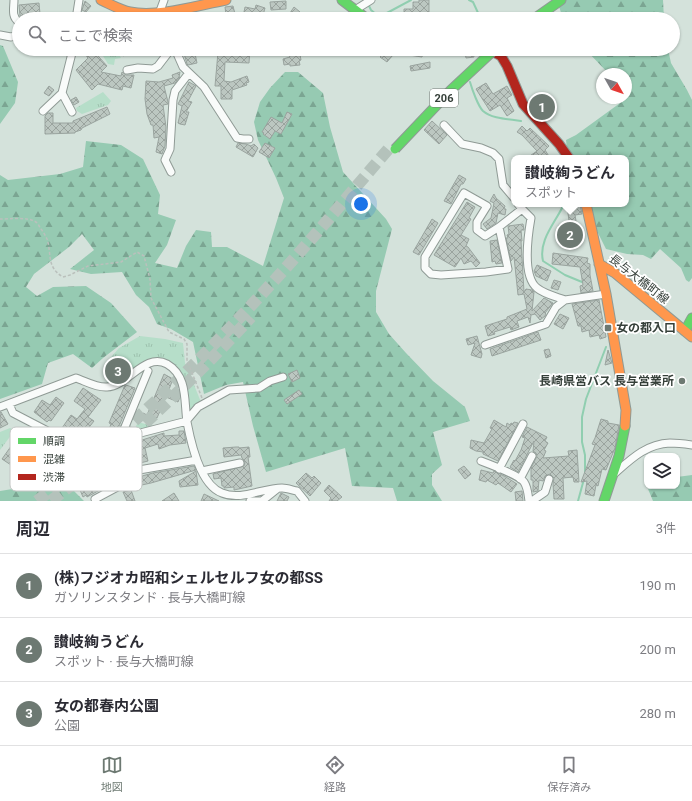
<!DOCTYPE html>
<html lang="ja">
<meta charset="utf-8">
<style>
:root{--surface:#fff;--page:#f7f7f7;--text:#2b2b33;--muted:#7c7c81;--line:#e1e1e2;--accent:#6d7972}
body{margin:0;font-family:Roboto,"Noto Sans JP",sans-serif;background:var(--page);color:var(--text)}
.controls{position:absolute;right:12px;bottom:12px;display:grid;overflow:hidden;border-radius:8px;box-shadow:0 1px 3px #0004}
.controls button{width:36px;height:36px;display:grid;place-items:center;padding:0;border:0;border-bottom:1px solid var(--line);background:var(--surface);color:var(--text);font:20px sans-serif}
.compass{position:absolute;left:596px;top:68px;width:36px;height:36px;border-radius:50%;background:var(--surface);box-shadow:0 1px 3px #0004;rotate:130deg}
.you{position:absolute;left:361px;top:204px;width:14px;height:14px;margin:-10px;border:3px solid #fff;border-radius:50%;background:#1a73e8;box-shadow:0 0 0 6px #1a73e833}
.badge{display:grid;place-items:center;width:26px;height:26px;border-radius:50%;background:var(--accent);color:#fff;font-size:13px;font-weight:700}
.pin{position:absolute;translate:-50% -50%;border:2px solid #fff;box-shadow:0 1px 4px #0006}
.popup{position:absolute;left:511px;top:155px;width:118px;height:52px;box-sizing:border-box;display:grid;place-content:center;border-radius:8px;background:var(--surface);filter:drop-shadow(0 1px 3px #0005);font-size:13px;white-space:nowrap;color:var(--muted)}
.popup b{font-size:15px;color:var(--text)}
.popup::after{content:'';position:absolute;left:50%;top:100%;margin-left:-8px;border:8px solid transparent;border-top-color:var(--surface)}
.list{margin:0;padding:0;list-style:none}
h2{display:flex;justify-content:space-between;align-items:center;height:52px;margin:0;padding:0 16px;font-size:17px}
h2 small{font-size:13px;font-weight:400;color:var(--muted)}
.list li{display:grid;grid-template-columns:26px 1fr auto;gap:12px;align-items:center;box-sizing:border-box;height:64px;padding:0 16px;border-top:1px solid var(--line)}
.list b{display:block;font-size:15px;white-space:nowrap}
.list p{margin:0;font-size:13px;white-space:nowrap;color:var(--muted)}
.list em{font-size:13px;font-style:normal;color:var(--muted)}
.icon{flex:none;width:22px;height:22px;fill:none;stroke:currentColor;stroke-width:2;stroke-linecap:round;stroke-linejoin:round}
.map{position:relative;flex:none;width:692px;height:501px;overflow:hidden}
.search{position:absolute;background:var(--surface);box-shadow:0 1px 3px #0004;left:12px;right:12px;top:12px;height:44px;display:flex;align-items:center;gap:10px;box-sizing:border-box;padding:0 14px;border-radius:22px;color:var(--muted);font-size:15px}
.sheet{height:244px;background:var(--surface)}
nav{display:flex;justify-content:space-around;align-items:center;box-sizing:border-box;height:56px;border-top:1px solid var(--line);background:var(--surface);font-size:11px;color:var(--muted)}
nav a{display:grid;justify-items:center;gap:2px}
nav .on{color:var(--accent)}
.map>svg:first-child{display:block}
.forest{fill:url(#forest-firs)}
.park{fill:url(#park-tufts)}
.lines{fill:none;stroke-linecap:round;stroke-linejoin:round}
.stream{stroke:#90ceb0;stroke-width:2}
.building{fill:url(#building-cross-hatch);stroke:#9aa49f}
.highway-tunnel{stroke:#b4c2bb;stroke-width:12;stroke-dasharray:12 6;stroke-linecap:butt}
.street-casing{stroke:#8f9a95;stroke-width:9}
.fast-casing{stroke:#8f9a95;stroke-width:11}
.slow-casing{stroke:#8f9a95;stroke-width:11}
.jam-casing{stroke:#8f9a95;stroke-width:11}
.path{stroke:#bac0bc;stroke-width:1.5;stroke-dasharray:3 2;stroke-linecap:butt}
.street{stroke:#f9fbfa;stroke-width:7}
.fast{stroke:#63d668;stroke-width:9}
.slow{stroke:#ff974d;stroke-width:9}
.jam{stroke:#b3261e;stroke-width:9}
.fast-bridge-casing{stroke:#8f9a95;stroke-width:11;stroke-linecap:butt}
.fast-bridge{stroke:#63d668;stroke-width:9}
.poi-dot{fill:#6d7972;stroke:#fff;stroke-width:1.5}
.labels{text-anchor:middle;stroke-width:3.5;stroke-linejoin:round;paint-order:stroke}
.shield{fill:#fff;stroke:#727975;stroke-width:1}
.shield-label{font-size:11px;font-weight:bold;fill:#36403a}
.street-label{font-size:12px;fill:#36403a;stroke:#fff}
.poi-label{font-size:12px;font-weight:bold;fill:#36403a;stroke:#fff;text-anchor:start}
.key{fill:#fff;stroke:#c3c6c4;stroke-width:1}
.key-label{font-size:11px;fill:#36403a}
</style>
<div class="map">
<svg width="692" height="501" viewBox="0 0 692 501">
<defs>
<pattern id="forest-firs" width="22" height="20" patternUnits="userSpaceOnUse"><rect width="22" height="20" fill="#96cab2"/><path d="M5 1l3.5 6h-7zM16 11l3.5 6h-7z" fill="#7ba592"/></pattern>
<pattern id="park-tufts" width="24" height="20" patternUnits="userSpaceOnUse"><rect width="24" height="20" fill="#b6dec9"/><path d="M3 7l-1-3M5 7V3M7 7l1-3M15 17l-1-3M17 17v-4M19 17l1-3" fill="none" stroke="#9dc0ad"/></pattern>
<pattern id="building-cross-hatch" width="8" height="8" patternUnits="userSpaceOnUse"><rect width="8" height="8" fill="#bcc7c1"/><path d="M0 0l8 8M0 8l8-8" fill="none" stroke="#9aa39e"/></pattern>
</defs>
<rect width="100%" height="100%" fill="#d4e2db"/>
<path class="forest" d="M557,0H663L664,19H563Z
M0,45L3,46L18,82L15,103L0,124Z
M585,49H668L671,63L687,90L692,100V278L689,282L686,280L681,268L660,249L651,259L643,255L627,254L606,249L593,223L588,204H626V158H568L566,140L576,135L627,98L626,96V74H609Z
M285,72H298L323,93L330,127L343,172L386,219L392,229L376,291V312L389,334L406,353L433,381L465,407L470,421L433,432L442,465L432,474V485L442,501H397L393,488L352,486L345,448L266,472L253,426L243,382L226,385L204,394L193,342L171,329L157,324L149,307L136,295L122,272L91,274L70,269L94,250L82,234L69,247L34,274L26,287L37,296L53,287L86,286L111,303L137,332L103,358L92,368L73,354L48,363L42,384L0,399V175L8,180L60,174L83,167L86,141L121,145L143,159L160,195L158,214L176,220L167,245L155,263L177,268L186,246L196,230L211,232L212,247H227L263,266L284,198L276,178L258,140L254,122L260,102L270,88Z
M692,475V501H653L648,489L654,486H677V477Z
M25,487H45L74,491L84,501H0V491Z"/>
<path class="park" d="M111,49L117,51L121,58L115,59L114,65L108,64L103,56Z
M103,92L111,101L108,105L82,114L77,111L76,108Z
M140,336L165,339L183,343L185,363L201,402L195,404L190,412L186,381L177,367L154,359L138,365L112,383L107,385L106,363L119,348Z
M138,422L153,426L133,432Z
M10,428L15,430L0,450V432Z"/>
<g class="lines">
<path class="stream" d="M469,0L473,2L479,15V19
M368,4L371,10L377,15L385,14L411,0
M470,82C472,89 478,106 483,111C492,119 509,119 521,121
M564,204C556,222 538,240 543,261L565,275L582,282L583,281
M585,473V455L582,442V417L586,399L606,347
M578,501L584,479"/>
</g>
<path class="building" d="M419,0H429V19H404V9H413V2H419Z
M85,1L91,6L86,12L82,10Z
M286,1V9L271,10L270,2Z
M39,3L40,14L20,16L19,5Z
M256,5L265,8L262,19L243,17L245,7L255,9Z
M233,6L235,14L226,15L225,7Z
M294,7L300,12L297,15L301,19H286Z
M91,49H92L107,66L101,72L121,76L122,72L126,75H134L131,88L123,86L122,90L98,84L92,90L76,70L88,58L85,54Z
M118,49H134L123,56Z
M189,49H194L197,63L188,65L187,64L183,50Z
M244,49H250L249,63L225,62L224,81L231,82L247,76L249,82L246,83L247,85L232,90V99H221V86H215L218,52L244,54Z
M285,49H299L301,60L299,61L300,65L290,66V64L284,65L283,59L290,57Z
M383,49H385L393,55L387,62L380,57L381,56L379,54Z
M410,49H424L422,57L409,55Z
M473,51L474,57L466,58L465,52Z
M430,62V68L411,71L410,66Z
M180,72L179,77H180L175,83L164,86L168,102V104L163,105L166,127L165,146L162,154L156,152L159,137L154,138L153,125H151L147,114L145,99L146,81L159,82L173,78L172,75Z
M189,82L196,86L188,101L192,102L186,112H189L185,125L180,124L178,123L182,106L178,104Z
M486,83L493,94L507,86L512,95L507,98L514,111L507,116L500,105L490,111L476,89Z
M49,86L54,90L49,96L44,93Z
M76,97L79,102L74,105L71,100Z
M107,107L110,114L82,128L81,130L75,132V133L45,134V116L48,113H53V123H73V121Z
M287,112L292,114L281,134L275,131L270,139L263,134L264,133L262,132L271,117L282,123Z
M432,121L447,135L439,144L424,130Z
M522,126L527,131L530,128L549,146L545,150L550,158H527L537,151L522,135L517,132Z
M238,143L246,144L251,146L254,144L258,148L253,157L236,147Z
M265,143L275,148L269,158L259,152Z
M459,175L466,179L463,184H461L451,204L444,201Z
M494,194L496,198L505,206L504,209H506L505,215L498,213L496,223L487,229L483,224L491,218L494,203L490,201Z
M467,202L475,207L469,218L471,219L461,235L469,239L466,246L468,247L480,263L476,267L471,261L464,264L461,258L455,267L434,255Z
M580,205L582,214L575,215L576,221L572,243L557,239L559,225L570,227L567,207Z
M432,219L438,223L419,255L413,252Z
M523,224L524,230H521L522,241H521L524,292L526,289L532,290L534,292L532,311L544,298L553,303L545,313L546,314L545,316L540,320L535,314L531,315L530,323L528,317L517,321L519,327L511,330L510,327L494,332L495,334L488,336L485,326L507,319V317L527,309L524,294L518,295L514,257L511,261L506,238H508L507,235L509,234L508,226Z
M497,240L502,263L496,264L495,261L492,262L490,241Z
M553,253L588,258L587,263L590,264V275L593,291L581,293L580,286L583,285L580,267L552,264Z
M537,265L551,271L547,281L536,276L534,271Z
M554,280L561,282L558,290L551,288Z
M599,300L606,337L600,339L599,335L590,337L589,330L582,332L581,326H578L572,304Z
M560,314L569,318L563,329L554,324Z
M538,332L541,340L492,356L490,349Z
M477,336L482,354L481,358L471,355L475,343L468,345L466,339Z
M549,349L551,356L546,358L544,350Z
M608,350L612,363L605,365Z
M297,370L300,378L292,382L288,374Z
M164,374L173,379L168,392L180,397L178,402L166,397L157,418L156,417L154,421L153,420L151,424L140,419L143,413L147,415Z
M125,385H126L135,388L117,431L114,435L108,432L111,424L109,423Z
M83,388L101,400L88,417L94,421L80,439L75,435L74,436L71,435L62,428L71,415L77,419L85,409L74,401Z
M299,390L302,394L287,404L284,400Z
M56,397L64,403L51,421L49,420L47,422L34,412L42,400L50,405Z
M0,412H1L8,424L0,428Z
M601,419L608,421V423L619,425L615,448L606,470L602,469L598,486L596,485L594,496L585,494L587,481L581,482L595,445L592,444L595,438Z
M494,420L506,427L507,423L510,425L511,423L513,424L514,422L518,423L498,461L483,454V452L476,451L470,448L471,440L484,443L492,429L490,428Z
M527,427L547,437L545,441L548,443L544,450L546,451L543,458L569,456L568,451L577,450L579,482H574L573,477L563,478L564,499H554L553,484L554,478L550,474L545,476L543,481L539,480L538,491L533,492V480H531V468L537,456L536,453L533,451L534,441L518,472L510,467L514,460L515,461L521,450L525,438L522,437Z
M179,431H184L186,443L170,445L159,449L158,444L145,448L148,461L140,463L136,466L128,456L126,457L125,454L123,455L122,452L120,453L118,447L127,444L128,447L139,443V441L164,433V436L179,435Z
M21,432L30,437L11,465L2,459Z
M116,445L117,451L111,453L109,447Z
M236,447H239V448L249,447L250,457H248L252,486L234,490V487L224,488V486H222L221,478L214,479L213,474L244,466L245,462L242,458L241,455L224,457L223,448Z
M194,466L196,470L151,483L137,486L135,481L143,477L142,476L153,473Z
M464,466L471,474L465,479L458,470Z
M26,470L28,476L16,480L14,474Z
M481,470L493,473L494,471L506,477L517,484L511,492L498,483L496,485L487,480L486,482L479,480Z
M196,471L198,485L180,487L179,481Z
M306,473L312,478L314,476L321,483L310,496L296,483Z
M105,478L109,485L87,497L86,495L83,497L80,490Z
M329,485L342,497L337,501H329L331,498L324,491Z
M131,490L135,501H127L123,492Z
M522,491L523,501H516L515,492Z
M174,493L179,501H162Z
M281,493L289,497L287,501H277Z
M204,494L219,501H201Z"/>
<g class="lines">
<path class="highway-tunnel" d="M145,423C182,389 217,354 251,317
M37,501C122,437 199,363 270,285C312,240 351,192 392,145
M51,501L93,468L122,443"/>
<g class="street-casing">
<path id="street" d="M14,0C14,8 11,17 19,22
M164,0L160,11L164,19
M355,10L371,0
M76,19L79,0
M0,35L11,37L19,35
M175,49L183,67L204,87L237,138L243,139H249
M127,70L138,68L153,69L158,66L171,49
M62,93L72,112
M43,111L62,93L73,49
M444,125L462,144L481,148L493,153L499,159L503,185L514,198
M171,172L165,160L170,149L173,100L175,91L189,73
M464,193L487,206L477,222V230L485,236L499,227L508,269L486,272L441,275L431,274L425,268V257Z
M518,204L522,209L531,218C528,235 522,276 537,288C544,294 557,297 565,300
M499,227L522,209
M485,345L546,324L556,307L565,300L606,294
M9,404L13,413L65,440L75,444L90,446L187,421
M0,407L76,378C85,381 97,388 107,387C128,386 145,352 167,364C188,376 184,402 187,422C191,443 200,485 222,493C241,501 263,488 282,488C287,488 292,490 297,491L305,501
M187,420L198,407L229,390L259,388L270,381L283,377
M120,439L148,371
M481,461C489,464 520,476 524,482C528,488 528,495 529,501
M499,469L523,424
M202,471L240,463
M614,474C631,459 646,444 670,443C677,443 685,444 692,445
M520,479L532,456
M95,499L125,483L139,470L197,460
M250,501H260
M262,501L277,489
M532,501L545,492L549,479"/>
</g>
<g class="fast-casing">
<path id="fast" d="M342,0L367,19
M534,19L561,0
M685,331L692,318
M604,501L619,456L625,426"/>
</g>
<g class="slow-casing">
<path id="slow" d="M101,0C110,4 120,10 130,12C157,18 199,5 226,0
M586,204L606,294L626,410L625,426
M599,264L615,273L692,337"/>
</g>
<g class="jam-casing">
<path id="jam" d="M488,49L501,56L507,66L523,104L559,144L569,158"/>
</g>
<path class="path" d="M0,219C9,219 27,217 34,221C37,222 39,225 40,228C43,231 45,235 47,239C52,254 46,267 63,277L70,275L88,266L121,262L137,252L144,256L150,279L151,298L169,332L184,339L187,344V360L202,398
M88,453V454L105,456H121L131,469"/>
<use href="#street" class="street"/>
<use href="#fast" class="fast"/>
<use href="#slow" class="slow"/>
<use href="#jam" class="jam"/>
<g class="fast-bridge-casing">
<path id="fast-bridge" d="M395,149L451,90L495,49"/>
</g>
<use href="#fast-bridge" class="fast-bridge"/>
</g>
<g class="poi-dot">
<rect x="604" y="324" width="8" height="8" rx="2"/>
<circle cx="682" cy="381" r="4"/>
</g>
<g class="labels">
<rect class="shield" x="430" y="89" width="28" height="18" rx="3"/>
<g class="shield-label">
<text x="444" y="102">206</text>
</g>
<g class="street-label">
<text transform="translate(639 279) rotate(38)" y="4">長与大橋町線</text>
</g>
<g class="poi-label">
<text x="616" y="332">女の都入口</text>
<text x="674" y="385" text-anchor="end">長崎県営バス 長与営業所</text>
</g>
</g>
<rect x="10" y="427" width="132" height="64" rx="6" class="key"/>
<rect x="18" y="438" width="18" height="6" fill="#63d668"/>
<rect x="18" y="456" width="18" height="6" fill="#ff974d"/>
<rect x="18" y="474" width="18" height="6" fill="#b3261e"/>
<g class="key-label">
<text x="43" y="445">順調</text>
<text x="43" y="463">混雑</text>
<text x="43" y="481">渋滞</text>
</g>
</svg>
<div class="controls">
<button><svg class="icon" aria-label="layers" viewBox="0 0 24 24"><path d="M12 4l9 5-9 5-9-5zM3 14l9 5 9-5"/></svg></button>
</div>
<svg class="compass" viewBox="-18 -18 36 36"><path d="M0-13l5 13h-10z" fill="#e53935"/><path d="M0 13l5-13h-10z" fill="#7c7c81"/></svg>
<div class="you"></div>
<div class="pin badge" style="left:542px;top:107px">1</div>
<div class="pin badge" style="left:570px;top:235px">2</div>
<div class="popup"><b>讃岐絢うどん</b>スポット</div>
<div class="pin badge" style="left:118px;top:371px">3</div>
<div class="search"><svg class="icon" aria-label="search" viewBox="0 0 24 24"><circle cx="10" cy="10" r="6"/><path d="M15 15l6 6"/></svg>ここで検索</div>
</div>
<section class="sheet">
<h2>周辺<small>3件</small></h2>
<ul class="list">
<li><span class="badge">1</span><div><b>(株)フジオカ昭和シェルセルフ女の都SS</b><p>ガソリンスタンド · 長与大橋町線</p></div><em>190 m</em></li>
<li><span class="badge">2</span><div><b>讃岐絢うどん</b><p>スポット · 長与大橋町線</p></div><em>200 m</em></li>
<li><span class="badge">3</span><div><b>女の都春内公園</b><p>公園</p></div><em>280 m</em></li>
</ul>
</section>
<nav>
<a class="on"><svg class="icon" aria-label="map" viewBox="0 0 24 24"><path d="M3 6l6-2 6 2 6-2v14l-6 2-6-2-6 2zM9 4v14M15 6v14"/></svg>地図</a>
<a><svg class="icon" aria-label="directions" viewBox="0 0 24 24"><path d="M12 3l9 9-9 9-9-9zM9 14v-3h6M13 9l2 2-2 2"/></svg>経路</a>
<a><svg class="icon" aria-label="saved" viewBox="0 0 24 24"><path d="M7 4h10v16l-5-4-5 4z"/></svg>保存済み</a>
</nav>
